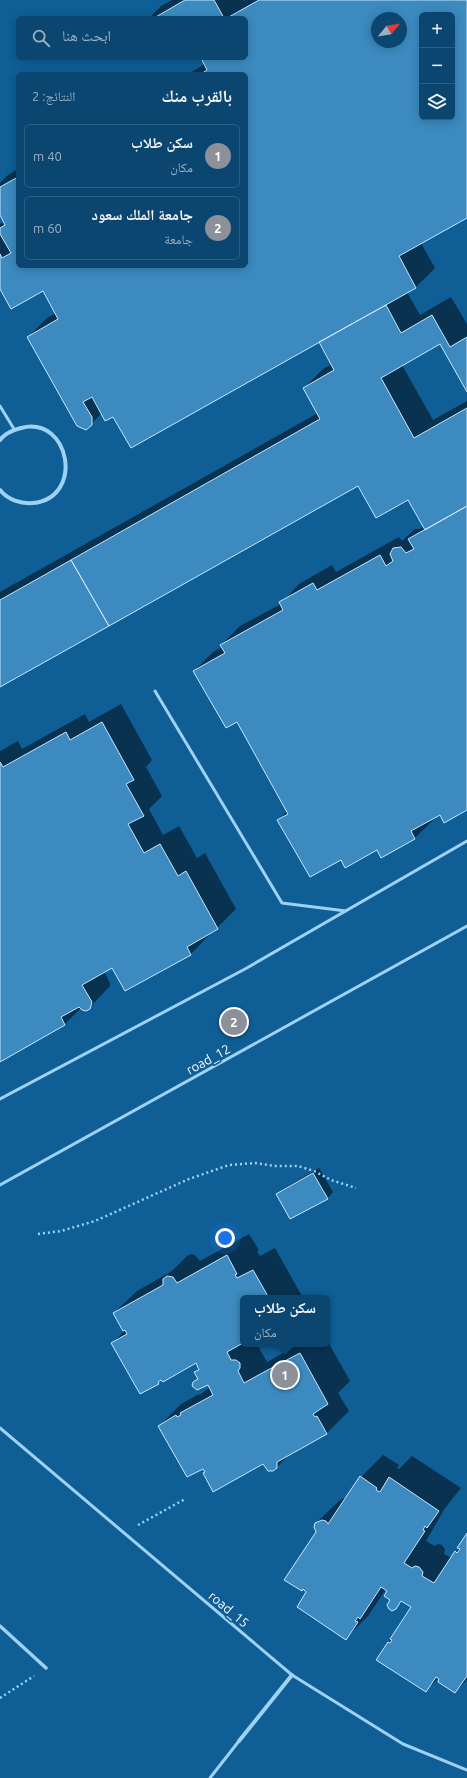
<!DOCTYPE html>
<html lang="ar">
<meta charset="utf-8">
<style>
:root{--surface:#0b4670;--page:#195078;--text:#f1f3f6;--muted:#9ab1c3;--line:#2b5e83;--accent:#8c9099}
body{margin:0;font-family:Ubuntu,"Noto Naskh Arabic",sans-serif;background:var(--page);color:var(--text);direction:rtl}
.controls{position:absolute;right:12px;top:12px;display:grid;overflow:hidden;border-radius:6px;box-shadow:0 2px 10px #0003}
.controls button{width:36px;height:36px;display:grid;place-items:center;padding:0;border:0;border-bottom:1px solid var(--line);background:var(--surface);color:var(--text);font:20px sans-serif}
.compass{position:absolute;left:371px;top:12px;width:36px;height:36px;border-radius:50%;background:var(--surface);box-shadow:0 2px 10px #0003;rotate:60deg}
.you{position:absolute;left:225px;top:1238px;width:14px;height:14px;margin:-10px;border:3px solid #fff;border-radius:50%;background:#1a73e8;box-shadow:0 0 0 6px #1a73e833}
.badge{display:grid;place-items:center;width:26px;height:26px;border-radius:50%;background:var(--accent);color:#fff;font-size:13px;font-weight:700}
.pin{position:absolute;translate:-50% -50%;border:2px solid #fff;box-shadow:0 1px 4px #0006}
.popup{position:absolute;left:240px;top:1295px;width:90px;height:52px;box-sizing:border-box;display:grid;place-content:center;border-radius:6px;background:var(--surface);filter:drop-shadow(0 1px 3px #0005);font-size:13px;white-space:nowrap;color:var(--muted)}
.popup b{font-size:15px;color:var(--text)}
.popup::after{content:'';position:absolute;left:50%;top:100%;margin-left:-8px;border:8px solid transparent;border-top-color:var(--surface)}
.list{margin:0;padding:0;list-style:none}
h2{display:flex;justify-content:space-between;align-items:center;height:52px;margin:0;padding:0 16px;font-size:17px}
h2 small{font-size:13px;font-weight:400;color:var(--muted)}
.list li{display:grid;grid-template-columns:26px 1fr auto;gap:12px;align-items:center;box-sizing:border-box;height:64px;margin:0 8px 8px;padding:0 8px;border:1px solid var(--line);border-radius:6px}
.list b{display:block;font-size:15px;white-space:nowrap}
.list p{margin:0;font-size:13px;white-space:nowrap;color:var(--muted)}
.list em{font-size:13px;font-style:normal;color:var(--muted)}
.icon{flex:none;width:22px;height:22px;fill:none;stroke:currentColor;stroke-width:2;stroke-linecap:round;stroke-linejoin:round}
.map{position:relative;flex:none;width:467px;height:1778px;overflow:hidden;direction:ltr}
.search{position:absolute;background:var(--surface);box-shadow:0 2px 10px #0003;left:16px;top:16px;width:232px;height:44px;display:flex;align-items:center;gap:10px;box-sizing:border-box;padding:0 14px;border-radius:6px;color:var(--muted);font-size:15px}
.panel{position:absolute;background:var(--surface);box-shadow:0 2px 10px #0003;left:16px;top:72px;width:232px;height:196px;border-radius:6px;direction:rtl}
.map>svg:first-child{display:block}
.shadow{fill:#0007;fill-rule:evenodd}
.building{fill:#3c8abf;stroke:#c6e8fe;fill-rule:evenodd}
.lines{fill:none;stroke-linecap:round;stroke-linejoin:round}
.path{stroke:#9dd2f4;stroke-width:2.5;stroke-dasharray:2 3;stroke-linecap:butt}
.service{stroke:#9dd2f4;stroke-width:3}
.pedestrian{stroke:#9dd2f4;stroke-width:3.5}
.minor{stroke:#9dd2f4;stroke-width:4}
.labels{text-anchor:middle;stroke-width:3.5;stroke-linejoin:round;paint-order:stroke}
.street-label{font-size:13px;fill:#fff;stroke:#0f5e96}
</style>
<div class="map">
<svg width="467" height="1778" viewBox="0 0 467 1778">
<rect width="100%" height="100%" fill="#0f5e96"/>
<path class="shadow" d="M172,0H243L244,1L246,0H467V217L421,243L435,268L416,287L407,292L420,315L451,297L467,324V390L441,343L402,365L433,420L467,401V809L440,813L433,817L434,819L415,838L381,857L377,849L341,859L278,820L287,811L237,721L194,671L213,652L222,647L221,645L240,626L281,604L299,584L332,565L336,572L399,537L402,541L415,529H420L424,525L408,498L358,484L0,686V592L318,413L304,388L323,369L332,364L319,341L113,416L102,413L87,428L28,337L47,318L56,313L43,290L0,287V224L5,222L0,213V183L8,175L18,169V266H246V74H188L205,64L202,58H246V18H149L161,6ZM422,15H452V117H422ZM377,18H401V42H377Z
M121,704L152,760L146,767L162,796L149,809L163,835L179,826L197,858L205,853L236,909L217,928L208,933L209,935L191,954L125,990L112,967L104,971L110,983V986L91,1006L86,1010L81,1008L65,1024L0,1061V751L18,741L22,749L85,714L89,722Z
M319,1168L333,1192L328,1198L290,1218L277,1194L283,1189Z
M249,1234L259,1250L257,1252L260,1256L275,1248L303,1298H243V1344H262L259,1348L267,1362L299,1344H327V1340L350,1381L338,1393L349,1411L327,1433L290,1454L276,1468L263,1462L206,1472L203,1468L159,1426L181,1404L199,1394L200,1395L210,1387L208,1383L194,1382L199,1378L196,1372L199,1368L196,1362L162,1379L158,1383L113,1343L124,1331L114,1313L137,1291L172,1271L187,1256L191,1254L195,1255L200,1261Z
M383,1455L399,1465L397,1468L399,1469L412,1456L461,1488L445,1508L426,1541L435,1546L438,1544L442,1545L445,1549L444,1554L452,1558L467,1535V1680L455,1692L439,1678L425,1691L388,1643L412,1607L403,1601L395,1608L389,1591L386,1589L368,1616L346,1638L308,1591L317,1532L316,1523L339,1501L344,1498L346,1499L361,1477Z"/>
<path class="building" d="M185,0H214L224,18H154Z
M259,0H467V218L399,256L416,288L131,448L113,417L105,421L92,397L83,402L92,417V425L86,430L77,426L27,337L58,319L43,291L11,309L0,289V254L2,258L11,253L0,234V228L5,225L0,215V187L18,177V266H246V74H201L207,70L201,58H246V18H227ZM422,15H452V117H422ZM377,18H401V42H377Z
M386,305L401,333L432,315L450,347L467,337V392L440,344L381,378L414,438L467,408V506L425,530L408,500L376,518L358,486L109,626L71,560L320,419L303,388L334,370L319,342Z
M467,506V810L444,823L440,815L411,831L415,839L381,858L377,850L345,868L341,860L310,877L277,820L288,814L237,722L226,728L193,671L225,653L220,645L283,610L279,602L313,583L317,590L380,555L386,566L393,561L390,554L393,548L401,547L406,553L414,549L408,539Z
M71,560L109,626L0,687V600Z
M102,722L134,780L126,784L144,816L128,824L144,853L160,844L178,876L186,871L218,929L187,947L191,955L125,991L112,968L82,985L92,1002L90,1009L86,1011L82,1010L79,1007L61,1017L65,1025L0,1062V762L3,767L66,732L70,740Z
M313,1173L328,1199L290,1219L276,1194Z
M227,1255L237,1274L235,1275L237,1278L253,1270L269,1298H243V1343L227,1352L231,1360H236L240,1363V1368L238,1371L244,1383L277,1365L278,1367L282,1365L281,1363L300,1353L328,1404L313,1414L315,1417L317,1416L327,1434L277,1462V1468L273,1471H268L263,1464L213,1492L203,1473L205,1472L203,1469L187,1477L158,1426L176,1415L177,1417L181,1415L180,1413L213,1395L208,1385L197,1390L192,1386L193,1382L198,1379L194,1372L199,1370L196,1363L163,1382L161,1380L158,1382L159,1384L140,1394L111,1343L127,1334L125,1330L123,1331L113,1313L163,1285V1279L167,1276L173,1277L177,1283Z
M360,1476L377,1488L376,1490L380,1492L389,1477L439,1511L427,1528L425,1526L423,1530L425,1531L404,1563L412,1568L415,1566L419,1567L423,1572L422,1576L434,1583L455,1551L457,1553L460,1549L457,1548L467,1533V1676L455,1693L438,1682L439,1679L436,1677L426,1692L376,1660L388,1642L390,1643L392,1640L390,1639L411,1607L401,1601L396,1609L392,1611L389,1609L387,1605L390,1600L384,1596L387,1591L381,1587L360,1619L358,1617L355,1621L358,1622L346,1640L297,1607L306,1592L303,1589L302,1591L284,1580L316,1532L314,1527L315,1523L322,1520L326,1521L328,1524Z"/>
<g class="lines">
<path class="path" d="M38,1234L61,1231L95,1221L189,1179L229,1165L255,1163L275,1166H298L314,1171L331,1180L356,1188
M138,1525L185,1499
M0,1698L34,1676"/>
<path class="service" d="M0,406L14,429
M155,691L282,903L346,911
M0,1099L245,969L467,841
M0,1185L467,926
M0,1428L292,1675L403,1744L467,1770
M210,1778L239,1741"/>
<path class="pedestrian" d="M0,1626L46,1668"/>
<path class="minor" d="M0,440C5,433 13,430 21,428C70,415 85,498 33,503C21,504 8,500 0,490
M239,1741L292,1675"/>
</g>
<g class="labels">
<g class="street-label">
<text transform="translate(208 1059) rotate(-29)" y="5">road_12</text>
<text transform="translate(229 1609) rotate(40)" y="5">road_15</text>
</g>
</g>
</svg>
<div class="controls">
<button>+</button>
<button>−</button>
<button><svg class="icon" aria-label="layers" viewBox="0 0 24 24"><path d="M12 4l9 5-9 5-9-5zM3 14l9 5 9-5"/></svg></button>
</div>
<svg class="compass" viewBox="-18 -18 36 36"><path d="M0-13l5 13h-10z" fill="#e53935"/><path d="M0 13l5-13h-10z" fill="#9ab1c3"/></svg>
<div class="you"></div>
<div class="pin badge" style="left:285px;top:1375px">1</div>
<div class="popup"><b>سكن طلاب</b>مكان</div>
<div class="pin badge" style="left:234px;top:1022px">2</div>
<div class="search"><svg class="icon" aria-label="search" viewBox="0 0 24 24"><circle cx="10" cy="10" r="6"/><path d="M15 15l6 6"/></svg>ابحث هنا</div>
<section class="panel">
<h2>بالقرب منك<small>النتائج: 2</small></h2>
<ul class="list">
<li><span class="badge">1</span><div><b>سكن طلاب</b><p>مكان</p></div><em>40 m</em></li>
<li><span class="badge">2</span><div><b>جامعة الملك سعود</b><p>جامعة</p></div><em>60 m</em></li>
</ul>
</section>
</div>
